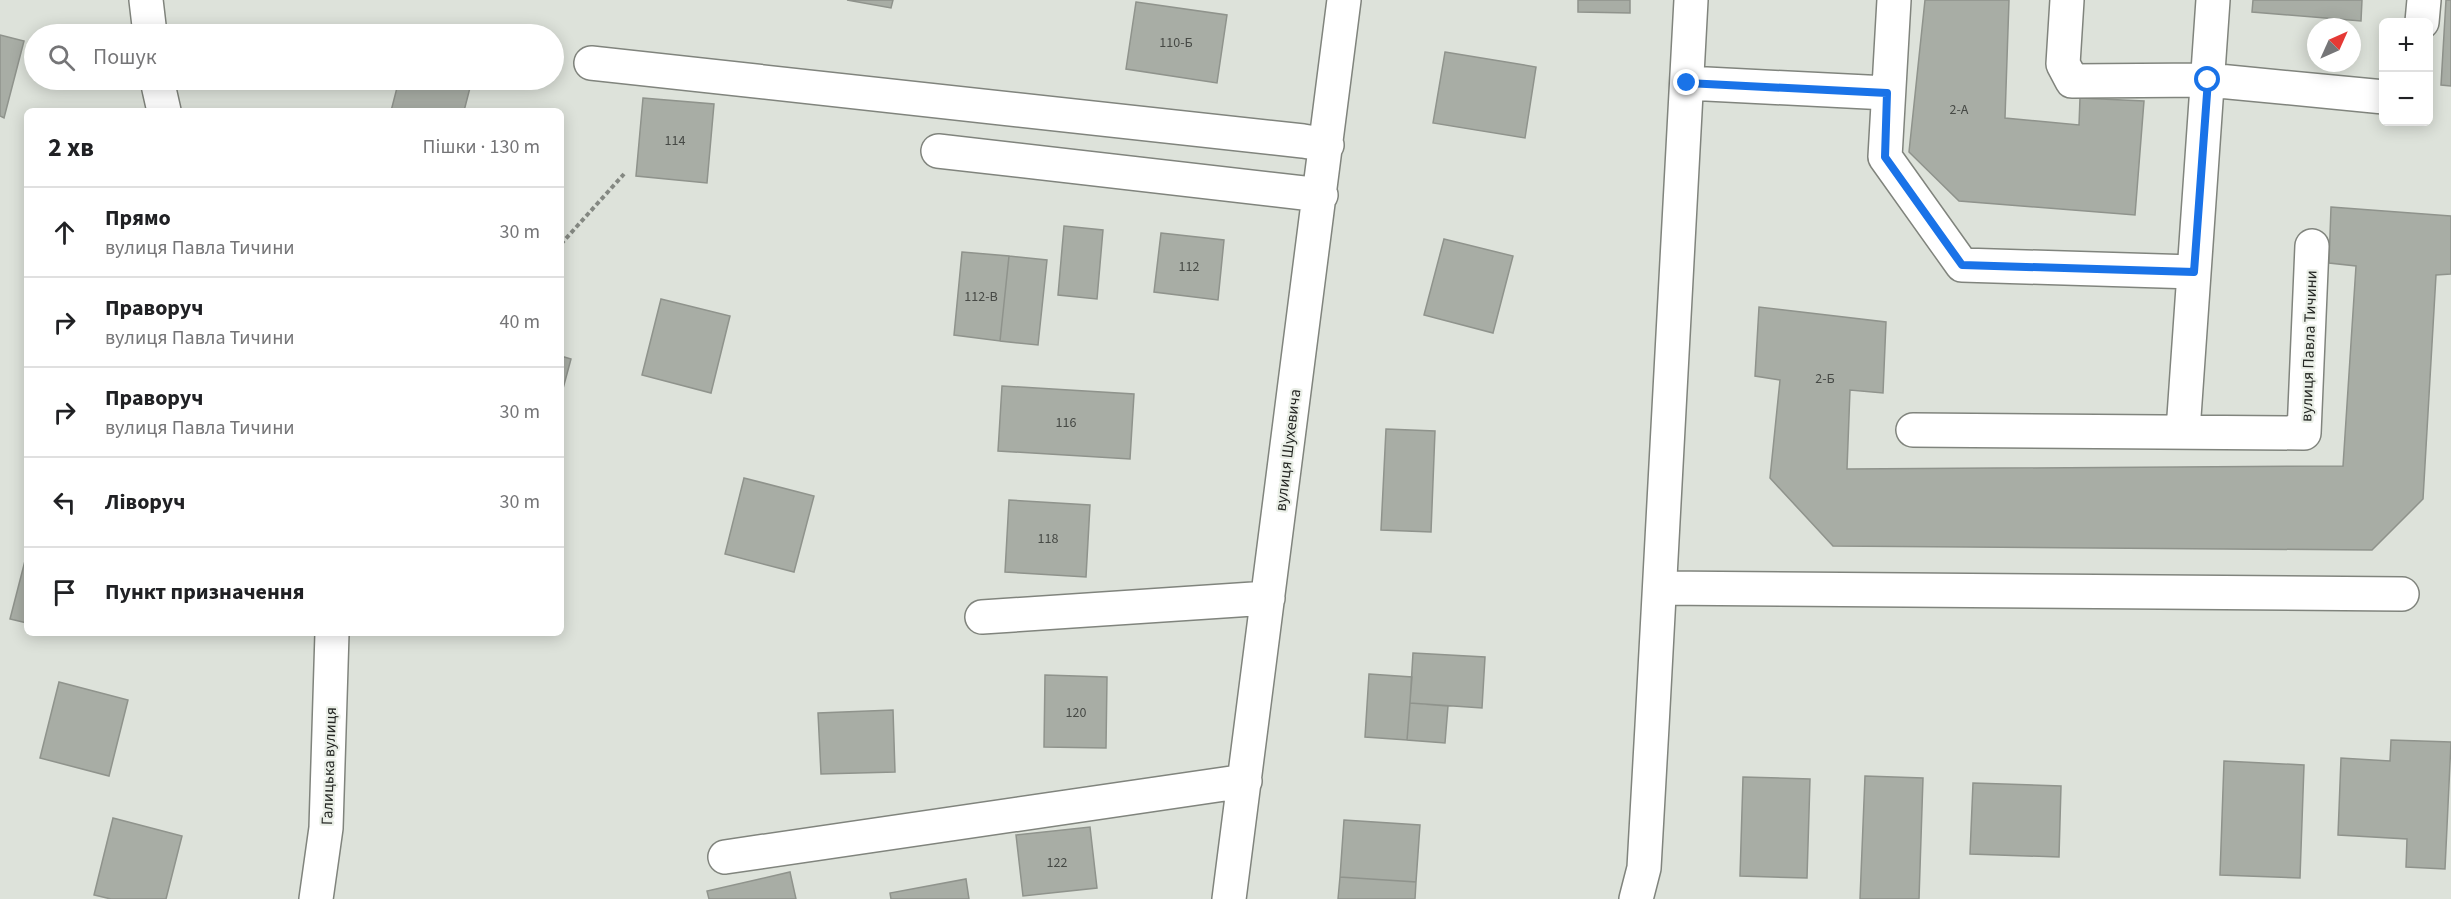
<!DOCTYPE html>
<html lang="uk">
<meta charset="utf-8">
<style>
:root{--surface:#fff;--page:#f6f6f6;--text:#202124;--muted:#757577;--line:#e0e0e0}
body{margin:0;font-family:"Source Sans 3",sans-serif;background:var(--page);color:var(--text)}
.controls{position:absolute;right:18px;top:18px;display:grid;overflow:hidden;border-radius:9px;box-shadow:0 3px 15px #0003}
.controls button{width:54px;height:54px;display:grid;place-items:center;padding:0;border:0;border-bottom:2px solid var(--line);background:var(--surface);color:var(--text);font:30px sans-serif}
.compass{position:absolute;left:2307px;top:18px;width:54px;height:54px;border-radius:50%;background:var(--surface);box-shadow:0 3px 15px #0003;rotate:45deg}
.stop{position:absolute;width:18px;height:18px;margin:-14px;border:4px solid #1a73e8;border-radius:50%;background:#fff}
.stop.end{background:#1a73e8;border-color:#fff;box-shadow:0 2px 6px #0008}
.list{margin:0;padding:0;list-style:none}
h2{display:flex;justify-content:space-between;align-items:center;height:78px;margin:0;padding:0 24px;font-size:26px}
h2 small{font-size:20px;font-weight:400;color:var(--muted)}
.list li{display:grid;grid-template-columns:39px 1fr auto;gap:18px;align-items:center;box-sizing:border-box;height:90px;padding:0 24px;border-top:2px solid var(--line)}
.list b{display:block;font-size:22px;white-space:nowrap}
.list p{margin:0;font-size:20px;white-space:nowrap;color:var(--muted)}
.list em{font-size:20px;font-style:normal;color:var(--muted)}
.icon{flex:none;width:33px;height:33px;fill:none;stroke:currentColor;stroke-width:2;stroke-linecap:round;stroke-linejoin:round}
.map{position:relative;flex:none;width:2451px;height:899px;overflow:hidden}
.search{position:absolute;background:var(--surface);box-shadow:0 3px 15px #0003;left:24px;top:24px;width:540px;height:66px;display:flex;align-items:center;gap:15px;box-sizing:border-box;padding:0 21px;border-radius:33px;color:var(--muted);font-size:22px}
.panel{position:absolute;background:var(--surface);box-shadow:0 3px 15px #0003;left:24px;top:108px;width:540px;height:528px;border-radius:9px}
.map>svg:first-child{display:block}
.building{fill:#a8ada5;stroke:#8f938c;stroke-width:1.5}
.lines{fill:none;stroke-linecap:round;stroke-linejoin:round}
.minor-casing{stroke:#80847d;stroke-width:36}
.path{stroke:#848882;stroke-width:4;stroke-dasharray:4.5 3;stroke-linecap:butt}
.minor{stroke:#fff;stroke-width:33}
.route{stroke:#1a73e8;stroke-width:8}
.labels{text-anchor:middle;stroke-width:4.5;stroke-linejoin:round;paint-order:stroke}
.number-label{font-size:14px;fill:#464945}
.street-label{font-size:16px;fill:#262825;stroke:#eaefe7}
</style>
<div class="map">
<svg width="2451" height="899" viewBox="0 0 2451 899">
<rect width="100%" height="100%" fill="#dde2da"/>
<path class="building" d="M847,0H893L891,8Z
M1578,0H1630V13L1578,12Z
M1925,0H2009L2005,118L2079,125L2080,98L2144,101L2135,215L1959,201L1909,152Z
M2253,0H2362L2361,21L2252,12Z
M2446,0H2451V86L2441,85Z
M1136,2L1227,15L1217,83L1126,69Z
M0,35L24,41L4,118L0,116Z
M1445,52L1536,67L1525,138L1433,123Z
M399,80H472L464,111H391Z
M643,98L714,104L707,183L636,176Z
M2331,207L2451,216V274L2436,275L2423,499L2372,550L1833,546L1770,478L1780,380L1755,376L1759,307L1886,322L1883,393L1850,390L1847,469L2343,466L2356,266L2329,263Z
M1064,226L1103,230L1097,299L1058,295Z
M1161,233L1224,240L1218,300L1154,292Z
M1444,239L1513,256L1493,333L1424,315Z
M962,252L1009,256L1000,341L954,335Z
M1009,256L1047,260L1038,345L1000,341Z
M661,299L730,316L711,393L642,375Z
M561,356L571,359L561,396Z
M1002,386L1134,394L1130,459L998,451Z
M1386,429L1435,431L1431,532L1381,530Z
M744,478L814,496L794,572L725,554Z
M1009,500L1090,505L1086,577L1005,572Z
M27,553V623L10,619Z
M1413,653L1485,657L1482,708L1410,703Z
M1369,674L1412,677L1407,740L1365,737Z
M1045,675L1107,677L1106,748L1044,747Z
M59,682L128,700L109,776L40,758Z
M1410,703L1448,706L1445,743L1407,740Z
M893,710L895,772L821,774L818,713Z
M2391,740L2451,742L2445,869L2406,867L2407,839L2338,835L2341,758L2390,761Z
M2224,761L2304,765L2300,878L2220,875Z
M1865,776L1923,778L1919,899H1860Z
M1743,777L1810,779L1807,878L1740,876Z
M1973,783L2061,786L2059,857L1970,854Z
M113,818L182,836L166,899H111L94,895Z
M1344,820L1420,825L1416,882L1340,877Z
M1090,827L1097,888L1023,896L1016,835Z
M790,872L796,899H709L707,891Z
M1340,877L1416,882L1415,899H1338Z
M966,879L969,899H891L890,893Z"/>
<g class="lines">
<g class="minor-casing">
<path id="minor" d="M146,0L150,34
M1894,0L1885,157L1962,265L2194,272
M2067,0L2063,64L2072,81L2208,80L2384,97
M2422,22L2424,0
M591,63L1303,141L1327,145
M157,80L164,111
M1687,83L1887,93
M938,151L1321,195
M1913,430L2304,433L2312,246
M2183,431L2213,0
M1660,588L2402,594
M982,617L1268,598
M725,857L1245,781
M316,899L326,828L332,633
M1229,899L1344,0
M1636,899L1644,868L1652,726L1691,0"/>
</g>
<path class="path" d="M561,244L624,174"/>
<use href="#minor" class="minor"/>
</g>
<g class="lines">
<path class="route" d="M1687,83L1887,93L1885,157L1962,265L2194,272L2208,80"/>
</g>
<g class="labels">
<g class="number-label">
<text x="1176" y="47">110-Б</text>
<text x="1959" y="114">2-А</text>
<text x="675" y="145">114</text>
<text x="1189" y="271">112</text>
<text x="981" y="301">112-В</text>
<text x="1825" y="383">2-Б</text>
<text x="1066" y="427">116</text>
<text x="1048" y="543">118</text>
<text x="1076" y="717">120</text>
<text x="1057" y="867">122</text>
</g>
<g class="street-label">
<text transform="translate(2308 346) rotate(-88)" y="6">вулиця Павла Тичини</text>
<text transform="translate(1287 450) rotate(-83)" y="6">вулиця Шухевича</text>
<text transform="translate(328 766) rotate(-88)" y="6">Галицька вулиця</text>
</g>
</g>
</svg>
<div class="controls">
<button>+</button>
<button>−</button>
</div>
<svg class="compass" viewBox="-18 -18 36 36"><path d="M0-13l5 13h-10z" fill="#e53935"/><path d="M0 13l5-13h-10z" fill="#757577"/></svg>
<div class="stop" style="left:2208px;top:80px"></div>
<div class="stop end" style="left:1687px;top:83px"></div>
<div class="search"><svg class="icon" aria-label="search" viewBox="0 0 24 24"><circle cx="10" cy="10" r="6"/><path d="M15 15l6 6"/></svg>Пошук</div>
<section class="panel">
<h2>2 хв<small>Пішки · 130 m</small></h2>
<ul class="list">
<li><svg class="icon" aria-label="ahead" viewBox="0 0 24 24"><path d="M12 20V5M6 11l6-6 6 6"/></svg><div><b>Прямо</b><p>вулиця Павла Тичини</p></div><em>30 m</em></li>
<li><svg class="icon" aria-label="right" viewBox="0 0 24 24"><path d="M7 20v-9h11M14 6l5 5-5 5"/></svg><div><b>Праворуч</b><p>вулиця Павла Тичини</p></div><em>40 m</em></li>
<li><svg class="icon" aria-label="right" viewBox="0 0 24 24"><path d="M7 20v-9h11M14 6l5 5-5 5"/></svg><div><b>Праворуч</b><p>вулиця Павла Тичини</p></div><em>30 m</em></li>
<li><svg class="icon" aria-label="left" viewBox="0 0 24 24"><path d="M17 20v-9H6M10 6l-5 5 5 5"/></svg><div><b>Ліворуч</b></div><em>30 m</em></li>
<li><svg class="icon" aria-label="arrive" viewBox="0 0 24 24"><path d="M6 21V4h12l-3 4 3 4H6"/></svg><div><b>Пункт призначення</b></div></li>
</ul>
</section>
</div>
